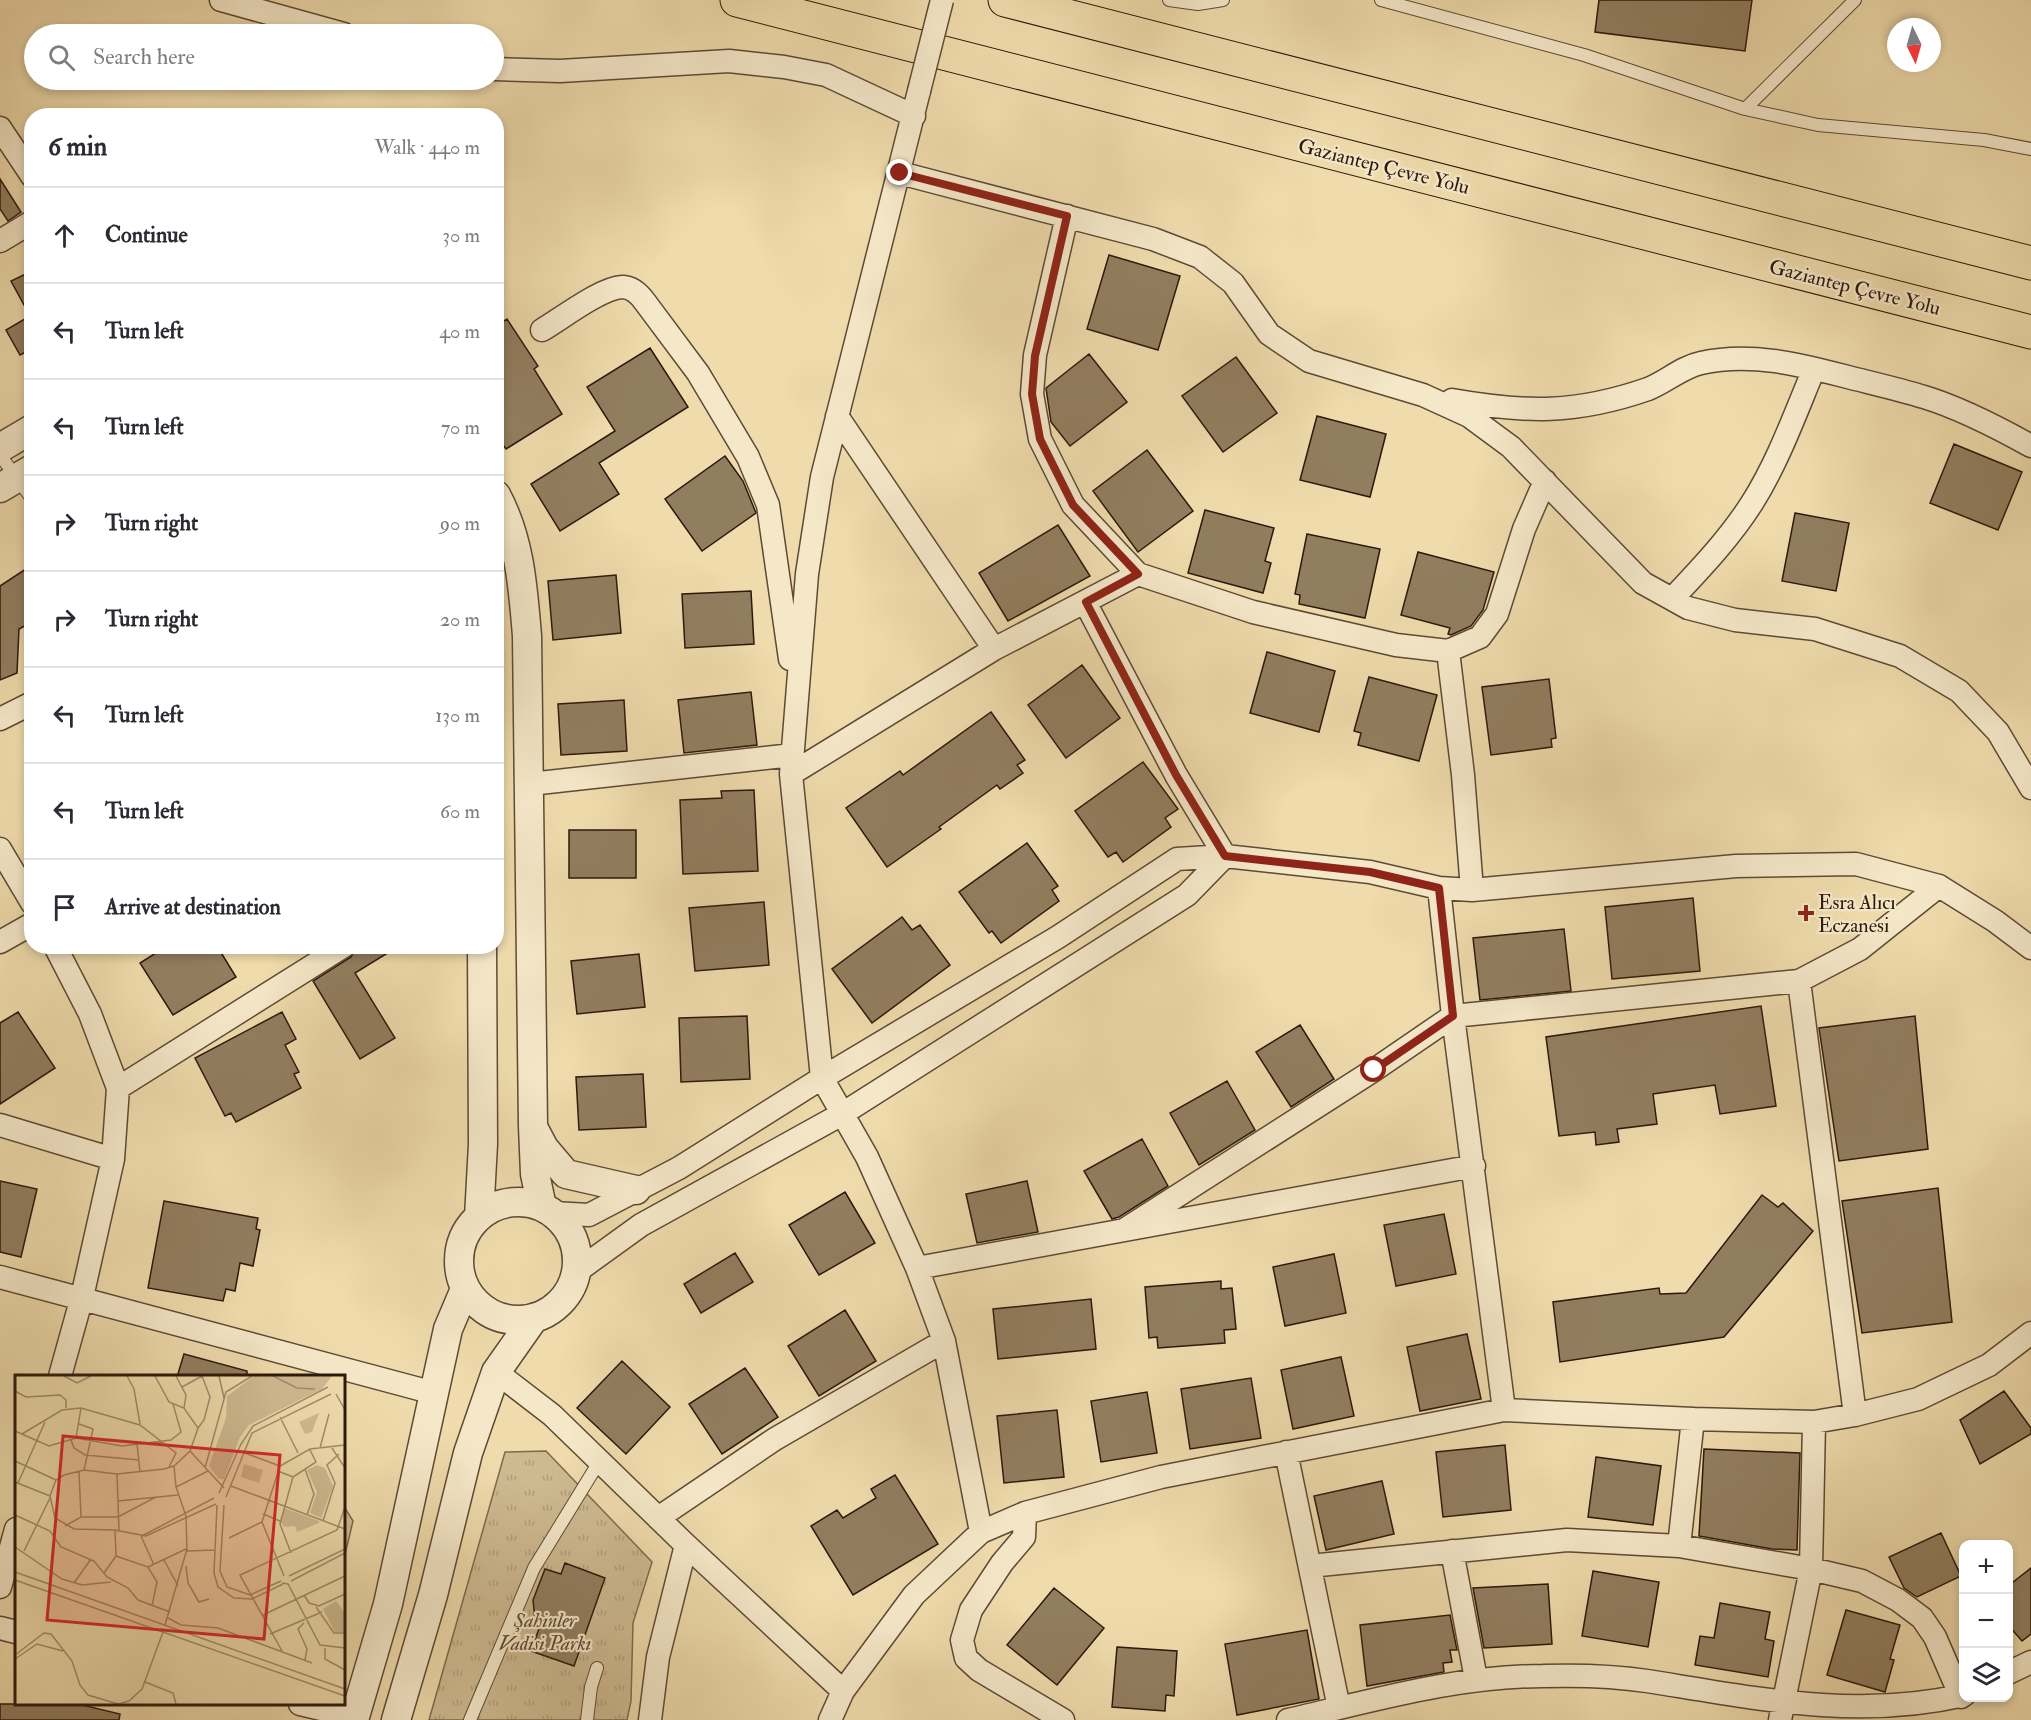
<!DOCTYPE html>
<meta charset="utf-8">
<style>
:root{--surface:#fff;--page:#f7f7f7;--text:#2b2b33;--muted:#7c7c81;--line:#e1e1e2}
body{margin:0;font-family:"IM FELL Double Pica",serif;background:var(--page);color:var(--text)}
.controls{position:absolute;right:18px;bottom:18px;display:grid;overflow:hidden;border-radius:12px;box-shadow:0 3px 9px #0003}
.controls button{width:54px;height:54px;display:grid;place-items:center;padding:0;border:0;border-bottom:2px solid var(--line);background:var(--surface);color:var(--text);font:30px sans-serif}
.compass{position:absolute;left:1887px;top:18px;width:54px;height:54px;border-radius:50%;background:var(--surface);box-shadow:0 3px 9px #0003;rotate:175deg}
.stop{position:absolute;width:18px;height:18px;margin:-14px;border:4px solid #8f2418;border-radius:50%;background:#fff}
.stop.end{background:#8f2418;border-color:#fff;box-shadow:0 2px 6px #0008}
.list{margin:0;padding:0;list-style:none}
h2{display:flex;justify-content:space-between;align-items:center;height:78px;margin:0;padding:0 24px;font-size:26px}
h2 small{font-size:20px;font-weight:400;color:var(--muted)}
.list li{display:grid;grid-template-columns:39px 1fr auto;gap:18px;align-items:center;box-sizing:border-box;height:96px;padding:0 24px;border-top:2px solid var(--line)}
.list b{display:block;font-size:22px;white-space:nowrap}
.list em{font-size:20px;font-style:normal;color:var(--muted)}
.icon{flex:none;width:33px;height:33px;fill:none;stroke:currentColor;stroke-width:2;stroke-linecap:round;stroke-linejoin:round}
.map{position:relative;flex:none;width:2031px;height:1720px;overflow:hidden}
.search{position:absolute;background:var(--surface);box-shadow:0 3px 9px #0003;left:24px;top:24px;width:480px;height:66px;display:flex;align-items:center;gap:15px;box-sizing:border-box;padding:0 21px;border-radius:33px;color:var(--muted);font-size:22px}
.panel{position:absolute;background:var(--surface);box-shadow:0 3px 9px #0003;left:24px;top:108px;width:480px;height:846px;border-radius:24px}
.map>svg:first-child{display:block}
.grass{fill:url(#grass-dots);stroke:#7d6a4e;stroke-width:1.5}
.park{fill:url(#park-tufts);stroke:#7d6a4e;stroke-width:1.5}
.building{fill:#917e5f;stroke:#2c190c;stroke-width:1.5}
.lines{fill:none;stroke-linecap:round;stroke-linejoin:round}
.service-casing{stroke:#5d4a34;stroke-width:14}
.minor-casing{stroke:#5d4a34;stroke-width:25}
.tertiary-casing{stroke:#5d4a34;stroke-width:31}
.motorway-casing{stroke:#2c190c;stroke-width:35}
.service{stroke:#f5e8c9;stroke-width:12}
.minor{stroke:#f5e8c9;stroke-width:22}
.tertiary{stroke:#f5e8c9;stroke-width:28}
.motorway{stroke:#efdbac;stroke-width:33}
.minor-bridge-casing{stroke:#5d4a34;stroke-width:25;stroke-linecap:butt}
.minor-bridge{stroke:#f5e8c9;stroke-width:22}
.route{stroke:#8f2418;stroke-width:8}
.poi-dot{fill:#8f2418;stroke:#f5e8c9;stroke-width:2}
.labels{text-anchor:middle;stroke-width:4.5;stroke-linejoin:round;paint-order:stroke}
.street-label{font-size:20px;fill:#2c190c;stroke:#f5e8c9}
.poi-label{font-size:20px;fill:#2c190c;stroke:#f5e8c9;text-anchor:start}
.park-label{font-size:20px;font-style:italic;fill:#5d4934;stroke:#f5e8c9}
.inset-road{fill:none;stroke:#a18d6c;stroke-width:1.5}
.view{fill:#d62828;fill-opacity:0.15;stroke:#d62828;stroke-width:3}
.inset-edge{fill:none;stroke:#2c190c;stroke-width:3}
</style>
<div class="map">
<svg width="2031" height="1720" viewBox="0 0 2031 1720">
<defs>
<pattern id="grass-dots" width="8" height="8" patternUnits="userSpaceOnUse" patternTransform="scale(1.5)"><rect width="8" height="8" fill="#ceba91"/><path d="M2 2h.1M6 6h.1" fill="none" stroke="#b19f7c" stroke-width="1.8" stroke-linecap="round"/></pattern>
<pattern id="park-tufts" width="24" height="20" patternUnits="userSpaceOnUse" patternTransform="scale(1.5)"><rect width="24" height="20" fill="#ceba91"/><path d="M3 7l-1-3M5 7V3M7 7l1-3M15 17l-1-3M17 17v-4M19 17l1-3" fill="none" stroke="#b19f7c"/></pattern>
</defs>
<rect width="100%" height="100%" fill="#efdbac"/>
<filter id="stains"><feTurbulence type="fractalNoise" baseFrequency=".00333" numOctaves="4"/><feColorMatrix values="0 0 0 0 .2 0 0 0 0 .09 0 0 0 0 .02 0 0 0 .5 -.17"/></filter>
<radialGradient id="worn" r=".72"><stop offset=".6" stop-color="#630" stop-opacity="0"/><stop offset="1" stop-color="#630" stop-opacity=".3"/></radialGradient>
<path class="grass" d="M344,1488L345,1508L353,1521L344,1559Z"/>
<path class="park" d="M546,1451L652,1562L633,1623L631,1701L627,1720H429L505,1452Z"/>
<path class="building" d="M1599,0H1752L1745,51L1595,32Z
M0,179L21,212L8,221L0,209Z
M1109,255L1180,276L1158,350L1087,329Z
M32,271V349L20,355L6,330L30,316L11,281Z
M507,319L538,366L534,369L562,414L506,449L496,435V326Z
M650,348L688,407L599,463L619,494L560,531L531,484L615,431L587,387Z
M1089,354L1127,402L1070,446L1051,422L1046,388Z
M1236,357L1277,413L1223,452L1182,396Z
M1317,416L1386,434L1370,497L1300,480Z
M1954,444L2022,472L1998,530L1930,503Z
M1147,450L1193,511L1138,552L1093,491Z
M725,456L743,481L756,513L702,551L665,499Z
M1205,510L1274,528L1265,561L1271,563L1263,593L1188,573Z
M1795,513L1849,523L1836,591L1782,581Z
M1058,525L1090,576L1008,621L979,573Z
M1307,534L1380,549L1365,618L1299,604L1300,595L1295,594Z
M1418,552L1494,572L1483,610L1471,626L1451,635L1448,634L1450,628L1401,615Z
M32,565V622L19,629L17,673L0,680V586Z
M616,575L621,633L553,640L548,581Z
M751,591L754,644L685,648L682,594Z
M1267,652L1335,671L1319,732L1250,713Z
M1082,665L1120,718L1066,758L1028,705Z
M1369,677L1437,695L1419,761L1358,745L1361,733L1354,731Z
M1549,679L1556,738L1551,739L1552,747L1491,755L1482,687Z
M751,692L757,745L684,753L678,700Z
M624,700L627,751L561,755L558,704Z
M991,712L1025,760L1017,765L1023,773L1000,789L997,785L939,827L941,829L887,867L846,808L900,771L903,775Z
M1143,762L1178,809L1165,818L1171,827L1123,862L1116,852L1108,857L1075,811Z
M754,790L758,871L683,874L680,800L722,798L721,791Z
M569,830H636V878H569Z
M1027,843L1058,886L1052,890L1059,901L1001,943L992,931L989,933L959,892Z
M1693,898L1700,971L1612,979L1605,907Z
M764,902L769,965L695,971L689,908Z
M902,917L912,930L920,925L950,965L872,1023L832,969Z
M1564,929L1571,991L1480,1000L1473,938Z
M167,946H217L236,977L173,1015L140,963Z
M357,946H399L355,973L395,1038L360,1059L313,981L351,957Z
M639,954L645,1007L577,1014L571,961Z
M1761,1006L1776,1106L1720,1114L1715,1085L1653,1094L1657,1124L1617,1129L1619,1142L1596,1145L1595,1132L1559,1136L1546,1037Z
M18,1012L55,1068L0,1104V1023Z
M282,1012L296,1039L285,1045L299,1072L294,1074L301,1088L236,1122L231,1113L225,1116L195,1058Z
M747,1016L750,1079L681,1082L679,1018Z
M1915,1016L1928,1149L1839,1161L1819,1028Z
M1300,1025L1334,1079L1291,1107L1256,1052Z
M643,1074L646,1127L579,1130L576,1077Z
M1227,1081L1255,1130L1199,1165L1170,1113Z
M1142,1139L1168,1186L1119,1217L1112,1219L1084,1171Z
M0,1181L37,1189L21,1257L0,1252Z
M1027,1181L1038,1232L977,1243L966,1194Z
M1938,1188L1952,1322L1862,1333L1842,1201Z
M845,1192L875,1243L819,1275L789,1225Z
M1762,1195L1778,1207L1783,1203L1813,1231L1724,1337L1560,1362L1553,1302L1659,1288L1660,1294L1686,1293Z
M164,1201L258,1218L256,1229L260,1230L253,1266L240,1263L235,1291L226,1289L223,1301L148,1288Z
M1444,1214L1456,1274L1396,1286L1384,1225Z
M735,1253L753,1282L701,1313L684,1284Z
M1334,1254L1346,1313L1285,1326L1273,1267Z
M1221,1281V1289L1232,1288L1236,1329L1224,1330L1225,1343L1158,1348L1157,1337L1149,1338L1145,1287Z
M1091,1299L1096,1349L998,1359L993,1309Z
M845,1310L876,1361L819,1396L788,1346Z
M1467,1334L1481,1399L1420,1411L1407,1347Z
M184,1354L247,1371V1377H177Z
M1341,1357L1354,1416L1293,1429L1281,1370Z
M622,1361L670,1407L626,1454L577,1408Z
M745,1368L778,1417L722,1454L689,1404Z
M1251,1378L1261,1438L1190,1449L1181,1389Z
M2004,1391L2031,1428V1434L1980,1464L1960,1420Z
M1147,1392L1157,1453L1101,1462L1091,1401Z
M1057,1410L1064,1477L1004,1483L997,1416Z
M1505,1445L1511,1510L1443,1517L1436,1452Z
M1704,1449L1800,1453L1797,1550L1772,1549L1699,1536Z
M1596,1457L1661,1466L1653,1525L1588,1517Z
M895,1475L938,1544L853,1595L811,1526L837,1510L843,1518L876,1498L871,1489Z
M1382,1481L1394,1534L1326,1550L1314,1496Z
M1941,1533L1961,1576L1917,1597L1904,1588L1889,1557Z
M565,1563L605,1578L574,1666L531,1651L541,1623L535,1620L533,1600L545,1569L561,1574Z
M2031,1568V1634L2022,1641L2008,1625V1586Z
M1593,1571L1659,1582L1648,1647L1582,1636Z
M1548,1584L1552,1644L1484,1648L1473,1588Z
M1054,1588L1104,1628L1057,1685L1007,1645Z
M1720,1603L1770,1612L1765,1639L1774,1641L1768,1677L1695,1665L1700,1636L1714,1638Z
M1846,1610L1900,1625L1890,1659L1894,1660L1885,1692L1827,1675Z
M1450,1615L1457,1650H1450L1452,1662L1443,1663L1444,1672L1367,1686L1360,1625Z
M1307,1630L1319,1699L1237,1715L1225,1644Z
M1117,1647L1177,1651L1174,1696L1166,1695L1165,1711L1112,1707Z
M0,1704H78L120,1714L119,1720H0Z"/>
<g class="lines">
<g class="service-casing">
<path id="service" d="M1169,0L1198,4L1223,0
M1381,0L1584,55L1745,109L1818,125L1984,140L2031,149
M1745,109L1855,0
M0,455L32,499
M470,1720L534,1568L599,1462
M587,1720L591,1687L597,1668"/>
</g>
<g class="minor-casing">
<path id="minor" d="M221,0L344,34
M494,69L560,71L729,61L784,67L826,75L914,116
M919,91L822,477L807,574L791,774L822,1078L867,1157L917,1268L944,1341L981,1532
M0,128L32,176
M900,173L1153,239L1200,257L1233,283L1269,334L1309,361L1423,395L1469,416L1511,447L1643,583L1688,608L1735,620L1815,629L1900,656L1959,691L1998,732L2031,788
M1067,216L1035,355L1032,394L1040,439L1073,505L1138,574L1253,612L1396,645L1448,651L1480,637L1497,614L1524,529L1545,481
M0,241L30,223
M542,330C561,319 601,288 622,287C633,287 640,295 645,302L698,373L748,457L768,505L790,659
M1452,400C1526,413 1576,414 1648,389C1666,382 1682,367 1701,363C1749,352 1798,364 1844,376C1871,383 1898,389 1924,397C1960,408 1997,427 2031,446
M837,416L994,649
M1672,599C1701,568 1729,539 1752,503C1778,462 1795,414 1814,369
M1085,602L1176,775L1225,856
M1448,651L1463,775L1472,890
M0,719L32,703
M791,774L994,649L1138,574
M530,784L792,755
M0,849L32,903
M1439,888L1453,1016L1504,1410
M0,942L32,924
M55,946L90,1014L118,1088L113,1159L82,1297L60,1376
M1799,981L1855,1415
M118,1088L344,946
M0,1125L113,1159
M553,1213L589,1215L679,1168L822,1078L1058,937L1177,859L1225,856L1370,872L1439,888L1472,890L1736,866L1856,864L1939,886L1995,921L2031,948
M1124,1230L1374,1070L1453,1016L1799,981L1860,949L1939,886
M917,1268L1474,1166
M576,1272L641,1225L842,1114L1187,895L1225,856
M0,1277L434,1393
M496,1372L552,1415L686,1545L843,1691
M1286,1452L1339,1708
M1025,1513L1024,1537L1002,1563L971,1610L962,1640L966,1658L979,1670L1063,1720
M658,1518L775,1439L944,1341
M1679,1546L1693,1419
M1452,1551L1476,1679
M1310,1566L1567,1540L1679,1546L1811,1569L1862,1581L1898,1600L1922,1618L1935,1637L1961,1697
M0,1587L16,1529
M0,1628L16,1632
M2008,1673L2031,1662
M300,1704L355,1717
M650,1720L658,1657L686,1545
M830,1720L843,1691L914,1595L981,1532L1025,1513L1161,1477L1504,1410L1693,1419L1814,1422L1855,1415L1918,1399L1989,1365L2031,1333
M1288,1720C1372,1701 1456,1676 1543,1676C1576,1675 1614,1676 1647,1681C1754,1698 1857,1720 1964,1695
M1780,1720L1811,1569L1814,1422"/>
</g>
<g class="tertiary-casing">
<path id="tertiary" d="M0,448L32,429
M0,488L32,469
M496,495C520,539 523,588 527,636L533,1126L535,1174L542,1207
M534,1129L544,1148L566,1174L636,1190
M459 1261a59 59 0 1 1 118 0a59 59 0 1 1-118 0Z
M479,1217L483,1144L482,946
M354,1720L388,1604L448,1329L465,1289
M396,1720L433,1595L468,1453L496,1372L534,1318"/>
</g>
<g class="motorway-casing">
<path id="motorway" d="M737,0L2031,332
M1005,0L2031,263"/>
</g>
<use href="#service" class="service"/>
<use href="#minor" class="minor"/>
<use href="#tertiary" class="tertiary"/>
<use href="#motorway" class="motorway"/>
<g class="minor-bridge-casing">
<path id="minor-bridge" d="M919,91L942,0"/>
</g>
<use href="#minor-bridge" class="minor-bridge"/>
</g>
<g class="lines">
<path class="route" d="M900,173L1067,216L1035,356L1032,394L1040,439L1073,505L1138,574L1086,602L1176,775L1225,856L1370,872L1439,888L1453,1016L1374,1070"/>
</g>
<path class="poi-dot" d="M1803 904h6v6h6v6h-6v6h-6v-6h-6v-6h6z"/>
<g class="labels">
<g class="street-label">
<text transform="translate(1384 166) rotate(14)" y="7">Gaziantep Çevre Yolu</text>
<text transform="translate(1855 287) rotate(14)" y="7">Gaziantep Çevre Yolu</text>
</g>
<g class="poi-label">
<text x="1818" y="909">Esra Alıcı<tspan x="1818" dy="23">Eczanesi</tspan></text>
</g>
<g class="park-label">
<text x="545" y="1627">Şahinler<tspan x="545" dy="23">Vadisi Parkı</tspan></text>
</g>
</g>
<g transform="translate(15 1375)">
<rect width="330" height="330" fill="#efdbac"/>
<path d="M304,38L297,57L290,59L284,47ZM229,89L248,95L244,108L226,102Z" fill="#ceba91"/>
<path d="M239,1H317L307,14L234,50L225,62L209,104H204L194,91L211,43L212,21ZM302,90L310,93L318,111L306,143L295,138L302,117L292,95ZM269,133L304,146V148L282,157L280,151L269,152L265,145ZM321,226L330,238V257H320L308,234Z" fill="#ceba91"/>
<path class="inset-road" d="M49,1L62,8L76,1M112,1L119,14L125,49M140,1L154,27L169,33L183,53L175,76L159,91L149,94L102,99L69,95L49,100L41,105L35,121L40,143L59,154L100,155L131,161L201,129M161,1L171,20L169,33M204,1L209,23M258,1L282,13L300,14M167,12L187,1M0,16L11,22L45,20L51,25V33M321,19L330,35M265,42L283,78M64,49L78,54L69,95M183,53L189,45L195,22L187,1M0,56L34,71L61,63L107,71L156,65L166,57L158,29M7,59L47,35L66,33L125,50L161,78L154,92M61,63L66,33M56,65L59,73L70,80L124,85M122,69L125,97M305,73L314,39M317,73L330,93M175,76L209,113M227,77L265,91M0,86L41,105M190,93L211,17L237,1M290,94L299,119L292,140M64,96L66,142M263,96L278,102L265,149L276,178M102,99L104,156M278,102L301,87L295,75M0,107L35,121M3,108L30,47M216,111L330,154M161,112L193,96M204,118L226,69L238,51L313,12M211,122L237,58L316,19M103,126L163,120M202,130L199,198L203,212L219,223L237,224L268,209M209,130L205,196L212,212L235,220L266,206M248,139L265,146M0,140L35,156L46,172L79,186L92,202L113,213L123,225L155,237M308,146L320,108L312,90L324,79M50,151L66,142H103L141,122M100,155L101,181M126,161L139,190M127,161L199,123M214,163L247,147M0,172L47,204L67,210L96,207M9,176L35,123M172,176L200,175M149,185L163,211M171,191L173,208L184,227L194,224M133,192L171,174M0,197L330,314M89,198L101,181L133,192L142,207L137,231M269,201L247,147L265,91L295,74L330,70M274,201L330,174M0,205L330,321M276,206L330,178M59,208L76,184M267,208L273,209L305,270L330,273M289,220L294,228L304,231L330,219M301,232L319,258H330M248,240L330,201M153,243L166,250L203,253L297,288M289,248L283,254L292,274L290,285M150,250L172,174L171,141L161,112L159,91M255,259L307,237M310,273V284L330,295M267,276L225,200L322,155L330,132M0,280L29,258L36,259L57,286L65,310L73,320L103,329L114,326L127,314L148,257M0,284L22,269L48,276M130,307L158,318L161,329"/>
<path class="view" d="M48,61L265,80L249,264L32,245Z"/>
<rect width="330" height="330" class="inset-edge"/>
</g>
<rect width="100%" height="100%" filter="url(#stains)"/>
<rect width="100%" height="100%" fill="url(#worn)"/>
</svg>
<div class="controls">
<button>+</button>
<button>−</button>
<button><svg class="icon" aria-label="layers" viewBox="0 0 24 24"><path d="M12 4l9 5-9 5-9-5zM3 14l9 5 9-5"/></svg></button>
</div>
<svg class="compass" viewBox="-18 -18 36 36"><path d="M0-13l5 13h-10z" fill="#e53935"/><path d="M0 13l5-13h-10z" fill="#7c7c81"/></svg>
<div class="stop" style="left:1374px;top:1070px"></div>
<div class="stop end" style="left:900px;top:173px"></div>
<div class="search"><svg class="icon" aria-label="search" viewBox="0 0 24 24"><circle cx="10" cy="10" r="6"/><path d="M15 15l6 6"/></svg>Search here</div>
<section class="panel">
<h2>6 min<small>Walk · 440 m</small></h2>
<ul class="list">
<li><svg class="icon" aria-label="ahead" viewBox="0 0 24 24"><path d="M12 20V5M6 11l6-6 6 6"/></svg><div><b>Continue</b></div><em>30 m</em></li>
<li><svg class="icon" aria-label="left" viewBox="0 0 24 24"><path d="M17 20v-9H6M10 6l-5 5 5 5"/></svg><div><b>Turn left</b></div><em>40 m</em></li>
<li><svg class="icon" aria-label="left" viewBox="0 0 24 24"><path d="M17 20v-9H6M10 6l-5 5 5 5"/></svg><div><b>Turn left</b></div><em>70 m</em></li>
<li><svg class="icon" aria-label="right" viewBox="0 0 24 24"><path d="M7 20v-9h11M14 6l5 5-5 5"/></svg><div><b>Turn right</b></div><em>90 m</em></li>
<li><svg class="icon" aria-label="right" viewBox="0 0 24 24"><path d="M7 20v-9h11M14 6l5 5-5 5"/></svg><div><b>Turn right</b></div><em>20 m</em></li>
<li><svg class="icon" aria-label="left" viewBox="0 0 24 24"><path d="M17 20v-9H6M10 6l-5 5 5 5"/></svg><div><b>Turn left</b></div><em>130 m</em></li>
<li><svg class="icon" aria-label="left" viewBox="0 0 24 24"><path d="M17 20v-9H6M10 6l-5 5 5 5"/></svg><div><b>Turn left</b></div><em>60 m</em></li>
<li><svg class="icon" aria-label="arrive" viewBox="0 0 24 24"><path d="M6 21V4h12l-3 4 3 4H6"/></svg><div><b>Arrive at destination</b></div></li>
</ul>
</section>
</div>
